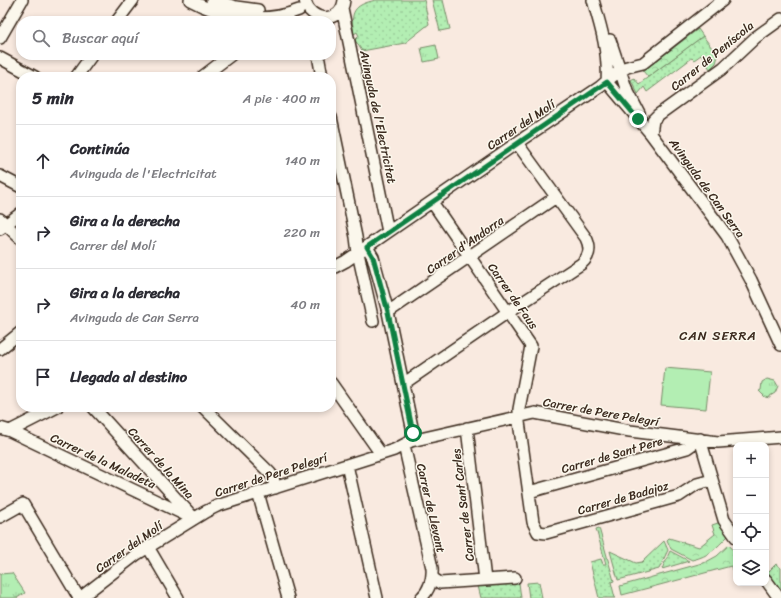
<!DOCTYPE html>
<html lang="es">
<meta charset="utf-8">
<style>
:root{--surface:#fff;--page:#f7f7f7;--text:#2b2b33;--muted:#7c7c81;--line:#e1e1e2}
body{margin:0;font-family:Sriracha,sans-serif;background:var(--page);color:var(--text)}
.controls{position:absolute;right:12px;bottom:12px;display:grid;overflow:hidden;border-radius:8px;box-shadow:0 2px 6px #0003}
.controls button{width:36px;height:36px;display:grid;place-items:center;padding:0;border:0;border-bottom:1px solid var(--line);background:var(--surface);color:var(--text);font:20px sans-serif}
.stop{position:absolute;width:12px;height:12px;margin:-9px;border:3px solid #0b8043;border-radius:50%;background:#fff}
.stop.end{background:#0b8043;border-color:#fff;box-shadow:0 1px 4px #0008}
.list{margin:0;padding:0;list-style:none}
h2{display:flex;justify-content:space-between;align-items:center;height:52px;margin:0;padding:0 16px;font-size:17px}
h2 small{font-size:13px;font-weight:400;color:var(--muted)}
.list li{display:grid;grid-template-columns:26px 1fr auto;gap:12px;align-items:center;box-sizing:border-box;height:72px;padding:0 16px;border-top:1px solid var(--line)}
.list b{display:block;font-size:15px;white-space:nowrap}
.list p{margin:0;font-size:13px;white-space:nowrap;color:var(--muted)}
.list em{font-size:13px;font-style:normal;color:var(--muted)}
.icon{flex:none;width:22px;height:22px;fill:none;stroke:currentColor;stroke-width:2;stroke-linecap:round;stroke-linejoin:round}
.map{position:relative;flex:none;width:781px;height:598px;overflow:hidden}
.search{position:absolute;background:var(--surface);box-shadow:0 2px 6px #0003;left:16px;top:16px;width:320px;height:44px;display:flex;align-items:center;gap:10px;box-sizing:border-box;padding:0 14px;border-radius:16px;color:var(--muted);font-size:15px}
.panel{position:absolute;background:var(--surface);box-shadow:0 2px 6px #0003;left:16px;top:72px;width:320px;height:340px;border-radius:16px}
.map>svg:first-child{display:block}
.grass{fill:url(#grass-dots);stroke:#778c68}
.forest{fill:url(#forest-crowns);stroke:#778c68}
.park{fill:url(#park-tufts);stroke:#778c68}
.pitch{fill:#b3eeb3;stroke:#778c68}
.lines{fill:none;stroke-linecap:round;stroke-linejoin:round}
.minor-casing{stroke:#3b2a1e;stroke-width:14}
.minor{stroke:#fbf7ec;stroke-width:11}
.route{stroke:#0b8043;stroke-width:5}
.labels{text-anchor:middle;stroke-width:3;stroke-linejoin:round;paint-order:stroke}
.street-label{font-size:12px;fill:#3b2a1e;stroke:#fbf7ec}
.neighbourhood-label{font-size:13px;letter-spacing:1px;fill:#3b2a1e;stroke:#fbf7ec}
</style>
<div class="map">
<svg width="781" height="598" viewBox="0 0 781 598">
<defs>
<pattern id="grass-dots" width="8" height="8" patternUnits="userSpaceOnUse"><rect width="8" height="8" fill="#b3eeb3"/><path d="M2 2h.1M6 6h.1" fill="none" stroke="#9bcc9a" stroke-width="1.8" stroke-linecap="round"/></pattern>
<pattern id="forest-crowns" width="20" height="18" patternUnits="userSpaceOnUse"><rect width="20" height="18" fill="#b3eeb3"/><path d="M2 6a3 3 0 1 1 6 0M12 15a3 3 0 1 1 6 0" fill="none" stroke="#9bcc9a"/></pattern>
<pattern id="park-tufts" width="24" height="20" patternUnits="userSpaceOnUse"><rect width="24" height="20" fill="#b3eeb3"/><path d="M3 7l-1-3M5 7V3M7 7l1-3M15 17l-1-3M17 17v-4M19 17l1-3" fill="none" stroke="#9bcc9a"/></pattern>
</defs>
<rect width="100%" height="100%" fill="#f9eae0"/>
<filter id="ink" filterUnits="userSpaceOnUse"><feTurbulence type="fractalNoise" baseFrequency=".025" numOctaves="2"/><feDisplacementMap in="SourceGraphic" scale="8" xChannelSelector="R" yChannelSelector="G"/><feConvolveMatrix kernelMatrix="1 2 1 2 8 2 1 2 1" color-interpolation-filters="sRGB"/></filter>
<g filter="url(#ink)">
<path class="grass" d="M376,0H424L429,24L405,43L362,51L355,40L359,36L357,32L354,34C350,12 353,5 376,0Z
M432,0H443L450,29L440,31Z
M703,36L718,56L716,63L710,69L701,55L694,60L692,58L647,92L644,87L638,94L631,80L634,78L639,84Z
M599,528L614,581L611,582L615,598H599L590,562L601,559L603,564H606L596,529Z
M664,541L668,550L659,569L618,580L610,551L636,563L642,562Z
M670,551L689,561L662,569Z
M776,564L781,568V590L768,572Z
M539,582L542,598H529L527,583Z
M519,583L521,598H481L478,586Z"/>
<path class="forest" d="M698,29L703,36L648,77L643,71Z
M721,522L728,536C716,548 710,556 692,560L671,549L667,540L669,538L699,547L715,534L712,525Z
M729,545L736,553V569L732,570L731,566L622,595L620,586L706,562L717,556Z"/>
<path class="park" d="M436,45L439,59L424,62L421,48Z
M767,379L775,381L778,386L775,393L770,396V398L765,397L759,391L761,390L762,382Z
M12,573L25,593L17,598H0V574Z"/>
<path class="pitch" d="M665,368L710,372L706,409L661,405Z"/>
<g class="lines">
<g class="minor-casing">
<path id="minor" d="M190,0C222,18 265,24 299,10
M212,0L236,7L258,10
M305,0C309,23 342,24 344,0
M593,0C601,27 609,53 607,82L651,134L727,236L751,280L781,345
M342,8L388,232
M117,21L133,0
M0,38L22,0
M610,40L626,88L639,113
M318,55L322,77
M0,58L35,77
M76,77L92,55
M202,77L231,55
M331,117L356,237L358,253L373,321
M651,134L653,120L658,115L723,68L756,37L781,19
M0,176L21,187
M432,202L531,346L519,409V422L533,522L538,532L546,533L679,496L697,484L712,480
M0,219L21,239
M0,229L21,213
M367,247L373,257L388,312L412,427L413,433L411,441
M331,269L346,261L524,138L600,87L613,76L627,67L643,63L723,0
M388,312L556,197
M0,349L21,332
M331,383L381,454
M403,384L508,312L581,264C590,256 591,248 586,238L517,143
M93,407L191,515
M203,407L270,473L273,477L275,488
M0,428L10,431L194,519
M467,428L485,580
M10,431L57,407
M404,445L432,568C433,579 429,591 421,598
M347,465L377,598
M529,492L687,448L700,439L724,520L736,537
M258,493L288,598
M0,517L23,504L79,598
M148,547L178,598
M432,576L434,579L440,583L515,578
M766,580L779,598
M80,598L137,554L205,512L217,506L394,450L411,441L535,413L630,431L718,442L781,437"/>
</g>
<use href="#minor" class="minor"/>
</g>
</g>
<g class="lines" filter="url(#ink)">
<path class="route" d="M413,433L388,312L373,257L367,247L607,82L638,119"/>
</g>
<g class="labels">
<g class="street-label">
<text transform="translate(712 56) rotate(-39)" y="4">Carrer de Peníscola</text>
<text transform="translate(378 117) rotate(78)" y="4">Avinguda de l'Electricitat</text>
<text transform="translate(521 125) rotate(-34)" y="4">Carrer del Molí</text>
<text transform="translate(707 188) rotate(54)" y="4">Avinguda de Can Serra</text>
<text transform="translate(465 245) rotate(-35)" y="4">Carrer d'Andorra</text>
<text transform="translate(513 296) rotate(55)" y="4">Carrer de Faus</text>
<text transform="translate(601 412) rotate(10)" y="4">Carrer de Pere Pelegrí</text>
<text transform="translate(612 455) rotate(-16)" y="4">Carrer de Sant Pere</text>
<text transform="translate(103 461) rotate(25)" y="4">Carrer de la Maladeta</text>
<text transform="translate(161 463) rotate(48)" y="4">Carrer de la Mina</text>
<text transform="translate(271 475) rotate(-18)" y="4">Carrer de Pere Pelegrí</text>
<text transform="translate(623 498) rotate(-16)" y="4">Carrer de Badajoz</text>
<text transform="translate(463 505) rotate(-97)" y="4">Carrer de Sant Carles</text>
<text transform="translate(431 508) rotate(77)" y="4">Carrer de Llevant</text>
<text transform="translate(129 547) rotate(-35)" y="4">Carrer del Molí</text>
</g>
<g class="neighbourhood-label">
<text x="718" y="340">CAN SERRA</text>
</g>
</g>
</svg>
<div class="controls">
<button>+</button>
<button>−</button>
<button><svg class="icon" aria-label="locate" viewBox="0 0 24 24"><circle cx="12" cy="12" r="6"/><path d="M12 2v4M12 18v4M2 12h4M18 12h4"/></svg></button>
<button><svg class="icon" aria-label="layers" viewBox="0 0 24 24"><path d="M12 4l9 5-9 5-9-5zM3 14l9 5 9-5"/></svg></button>
</div>
<div class="stop" style="left:413px;top:433px"></div>
<div class="stop end" style="left:638px;top:119px"></div>
<div class="search"><svg class="icon" aria-label="search" viewBox="0 0 24 24"><circle cx="10" cy="10" r="6"/><path d="M15 15l6 6"/></svg>Buscar aquí</div>
<section class="panel">
<h2>5 min<small>A pie · 400 m</small></h2>
<ul class="list">
<li><svg class="icon" aria-label="ahead" viewBox="0 0 24 24"><path d="M12 20V5M6 11l6-6 6 6"/></svg><div><b>Continúa</b><p>Avinguda de l'Electricitat</p></div><em>140 m</em></li>
<li><svg class="icon" aria-label="right" viewBox="0 0 24 24"><path d="M7 20v-9h11M14 6l5 5-5 5"/></svg><div><b>Gira a la derecha</b><p>Carrer del Molí</p></div><em>220 m</em></li>
<li><svg class="icon" aria-label="right" viewBox="0 0 24 24"><path d="M7 20v-9h11M14 6l5 5-5 5"/></svg><div><b>Gira a la derecha</b><p>Avinguda de Can Serra</p></div><em>40 m</em></li>
<li><svg class="icon" aria-label="arrive" viewBox="0 0 24 24"><path d="M6 21V4h12l-3 4 3 4H6"/></svg><div><b>Llegada al destino</b></div></li>
</ul>
</section>
</div>
